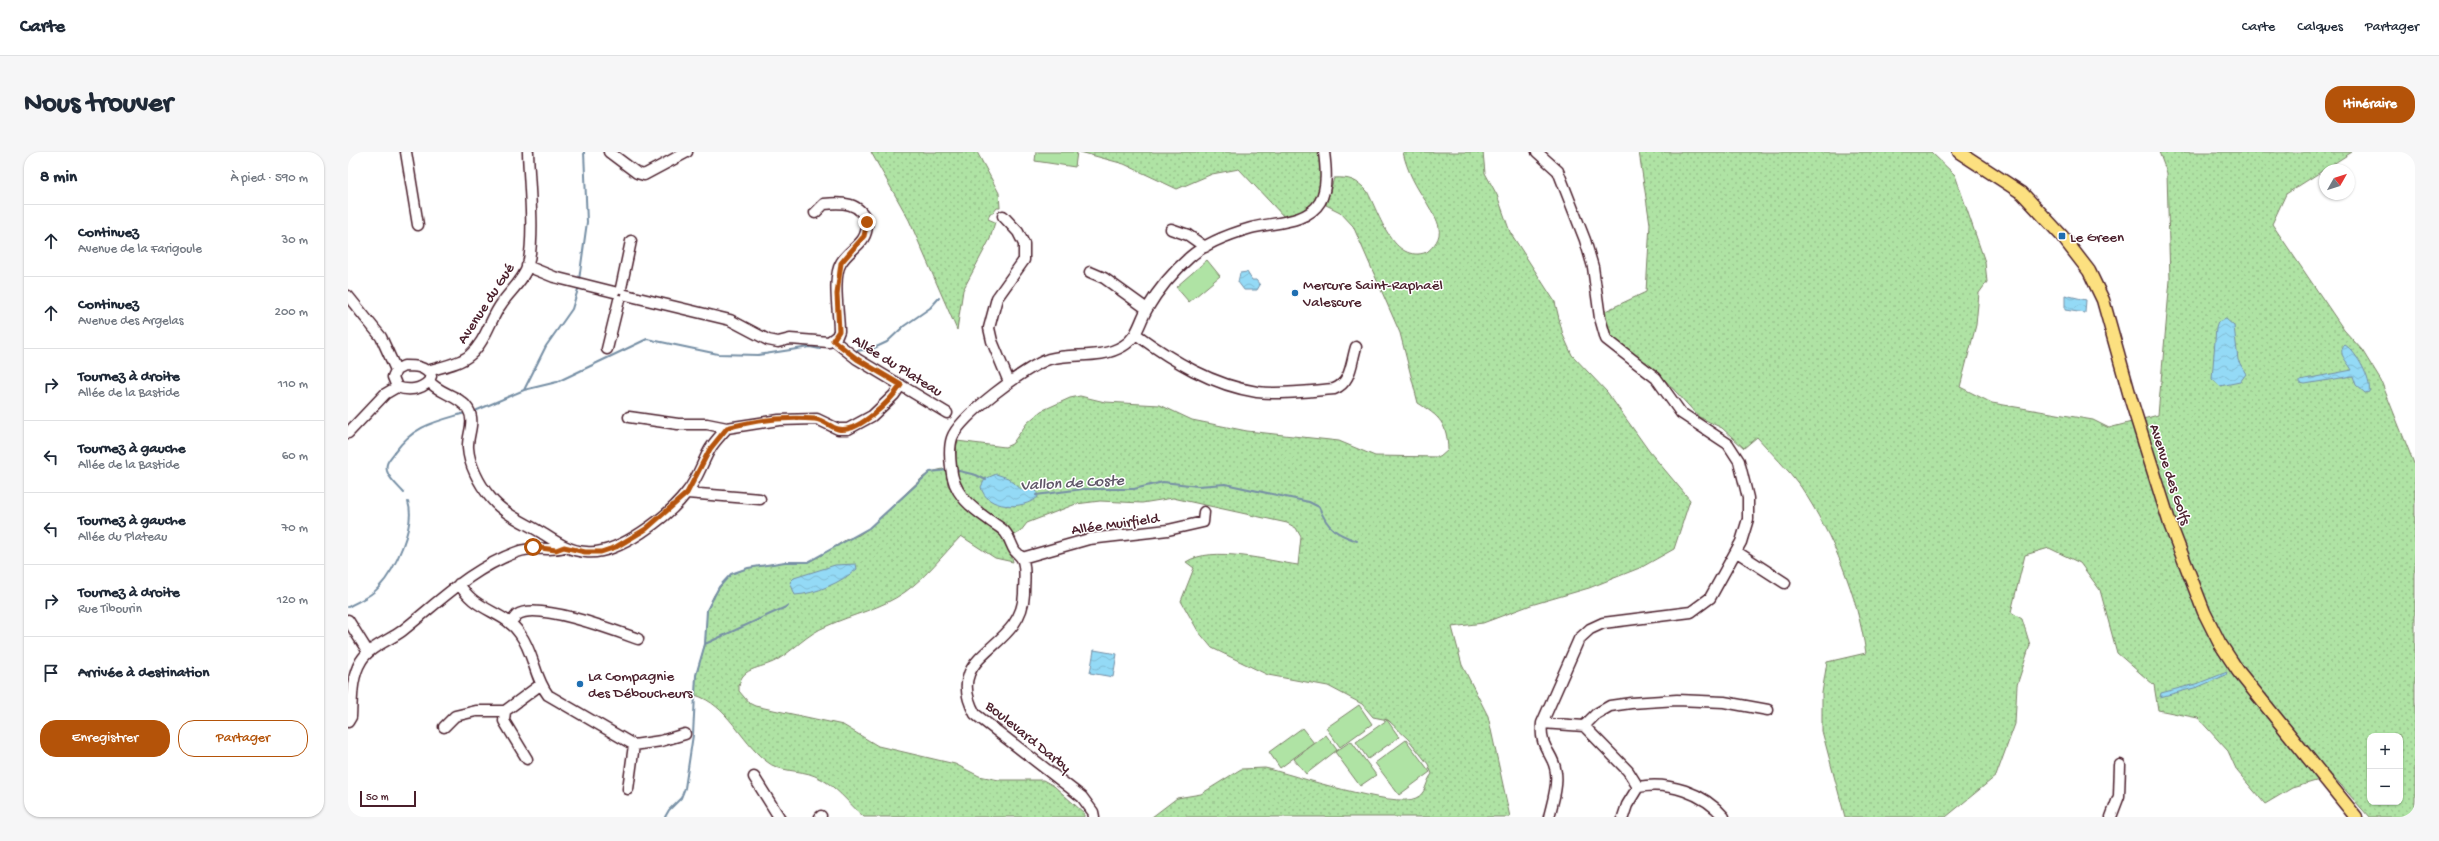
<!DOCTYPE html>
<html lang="fr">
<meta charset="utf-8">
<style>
:root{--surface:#fff;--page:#f6f6f7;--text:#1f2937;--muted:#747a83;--line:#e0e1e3;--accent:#b45309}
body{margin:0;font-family:"Gochi Hand",sans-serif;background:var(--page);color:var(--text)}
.controls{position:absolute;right:12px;bottom:12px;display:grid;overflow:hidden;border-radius:8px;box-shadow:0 1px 3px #0004}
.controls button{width:36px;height:36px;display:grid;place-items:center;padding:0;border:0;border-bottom:1px solid var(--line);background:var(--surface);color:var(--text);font:20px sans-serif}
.compass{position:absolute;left:1971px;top:12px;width:36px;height:36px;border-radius:50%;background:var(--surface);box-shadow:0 1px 3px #0004;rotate:51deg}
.scale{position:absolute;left:12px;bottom:10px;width:56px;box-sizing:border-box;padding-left:4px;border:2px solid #4a1f2b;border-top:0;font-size:11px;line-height:14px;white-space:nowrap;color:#4a1f2b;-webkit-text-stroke:3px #fff;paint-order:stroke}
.stop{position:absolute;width:12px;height:12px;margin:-9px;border:3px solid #b45309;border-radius:50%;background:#fff}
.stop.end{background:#b45309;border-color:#fff;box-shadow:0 1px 4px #0008}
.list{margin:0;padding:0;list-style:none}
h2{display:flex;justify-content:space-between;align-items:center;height:52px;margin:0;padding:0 16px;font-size:17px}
h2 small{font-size:13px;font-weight:400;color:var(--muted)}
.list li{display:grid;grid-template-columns:26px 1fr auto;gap:12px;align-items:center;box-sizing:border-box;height:72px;padding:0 16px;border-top:1px solid var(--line)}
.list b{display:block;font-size:15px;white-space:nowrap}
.list p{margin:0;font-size:13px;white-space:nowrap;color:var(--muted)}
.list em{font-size:13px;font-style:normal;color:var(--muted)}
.actions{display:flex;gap:8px;padding:12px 16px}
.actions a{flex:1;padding:9px 0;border:1px solid var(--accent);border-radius:16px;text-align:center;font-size:14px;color:var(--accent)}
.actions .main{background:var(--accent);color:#fff}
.icon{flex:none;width:22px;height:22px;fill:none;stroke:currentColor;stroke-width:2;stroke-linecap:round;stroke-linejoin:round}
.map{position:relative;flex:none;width:2067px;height:665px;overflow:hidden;border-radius:16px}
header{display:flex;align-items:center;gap:24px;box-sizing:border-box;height:56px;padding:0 20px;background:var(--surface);border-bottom:1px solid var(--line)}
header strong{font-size:19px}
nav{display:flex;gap:22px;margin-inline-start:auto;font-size:14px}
.intro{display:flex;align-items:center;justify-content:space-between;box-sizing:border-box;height:96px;padding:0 24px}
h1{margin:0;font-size:28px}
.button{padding:10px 18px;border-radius:16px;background:var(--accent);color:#fff;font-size:14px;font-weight:700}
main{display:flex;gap:24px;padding:0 24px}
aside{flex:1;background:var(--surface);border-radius:16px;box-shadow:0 1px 3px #0004}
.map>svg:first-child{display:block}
.grass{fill:url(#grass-dots);stroke:#7c8168;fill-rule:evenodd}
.pitch{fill:#afe3a4;stroke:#7c8168}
.water{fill:url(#water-waves);stroke:#768fa5}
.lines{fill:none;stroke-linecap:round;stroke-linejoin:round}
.stream{stroke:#768fa5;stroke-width:2}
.minor-casing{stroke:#4a1f2b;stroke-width:13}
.major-casing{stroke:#4a1f2b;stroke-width:15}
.minor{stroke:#fff;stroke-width:10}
.major{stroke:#fce080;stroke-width:12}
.route{stroke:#b45309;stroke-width:5}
.poi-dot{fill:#1f6fb2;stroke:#fff;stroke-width:1.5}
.labels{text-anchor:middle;stroke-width:3;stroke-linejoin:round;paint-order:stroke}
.poi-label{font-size:15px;fill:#4a1f2b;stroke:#fff;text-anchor:start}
.street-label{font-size:15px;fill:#4a1f2b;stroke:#fff}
.water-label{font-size:16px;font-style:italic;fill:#605768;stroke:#fff}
</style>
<header>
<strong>Carte</strong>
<nav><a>Carte</a><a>Calques</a><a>Partager</a></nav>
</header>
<div class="intro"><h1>Nous trouver</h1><a class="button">Itinéraire</a></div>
<main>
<aside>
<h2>8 min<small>À pied · 590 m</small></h2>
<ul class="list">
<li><svg class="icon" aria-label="ahead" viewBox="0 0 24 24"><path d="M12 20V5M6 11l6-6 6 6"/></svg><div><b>Continuez</b><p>Avenue de la Farigoule</p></div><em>30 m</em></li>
<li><svg class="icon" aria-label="ahead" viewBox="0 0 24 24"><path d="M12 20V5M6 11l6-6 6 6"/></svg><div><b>Continuez</b><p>Avenue des Argelas</p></div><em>200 m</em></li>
<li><svg class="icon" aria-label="right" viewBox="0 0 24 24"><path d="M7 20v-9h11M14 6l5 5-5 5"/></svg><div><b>Tournez à droite</b><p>Allée de la Bastide</p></div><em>110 m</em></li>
<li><svg class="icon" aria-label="left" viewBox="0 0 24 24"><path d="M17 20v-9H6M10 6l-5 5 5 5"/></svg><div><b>Tournez à gauche</b><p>Allée de la Bastide</p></div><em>60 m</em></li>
<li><svg class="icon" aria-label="left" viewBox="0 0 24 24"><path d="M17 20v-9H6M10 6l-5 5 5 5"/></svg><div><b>Tournez à gauche</b><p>Allée du Plateau</p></div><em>70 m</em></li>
<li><svg class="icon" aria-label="right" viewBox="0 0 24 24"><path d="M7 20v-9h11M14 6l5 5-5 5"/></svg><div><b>Tournez à droite</b><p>Rue Tibourin</p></div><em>120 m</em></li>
<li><svg class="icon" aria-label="arrive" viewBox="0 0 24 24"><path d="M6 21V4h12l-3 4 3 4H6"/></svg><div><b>Arrivée à destination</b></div></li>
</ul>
<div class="actions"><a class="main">Enregistrer</a><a>Partager</a></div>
</aside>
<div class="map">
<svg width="2067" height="665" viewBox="0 0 2067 665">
<defs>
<pattern id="grass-dots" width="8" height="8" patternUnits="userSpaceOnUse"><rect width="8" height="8" fill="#afe3a4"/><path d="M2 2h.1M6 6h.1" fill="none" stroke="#98c28d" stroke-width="1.8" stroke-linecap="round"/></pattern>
<pattern id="water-waves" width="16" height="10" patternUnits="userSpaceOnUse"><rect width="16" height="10" fill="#94daf6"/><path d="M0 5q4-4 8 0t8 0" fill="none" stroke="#81bbd3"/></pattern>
</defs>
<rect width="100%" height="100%" fill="#fff"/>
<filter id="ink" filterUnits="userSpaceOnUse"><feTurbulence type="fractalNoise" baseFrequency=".025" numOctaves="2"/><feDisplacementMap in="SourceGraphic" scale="8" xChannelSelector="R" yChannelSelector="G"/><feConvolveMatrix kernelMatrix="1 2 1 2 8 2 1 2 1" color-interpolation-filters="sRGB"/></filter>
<g filter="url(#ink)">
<path class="grass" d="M523,0H629L651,41L652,56H649L645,61H642L640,67L647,70L642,87L615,138L609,178L561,68Z
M732,0H972C971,17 978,44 962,57C956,62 945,64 938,67L891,17L864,22L829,37L776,12Z
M1055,0H1135L1137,21L1149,43L1162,80L1207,150L1215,183L1224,203L1259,240L1301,299L1342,348L1326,397L1294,415L1241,436L1183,453L1135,471L1104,475L1114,513L1140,564L1162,665H804L829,646L853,642L893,617L917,616C943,622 1047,657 1068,646C1079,641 1077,630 1084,622L1080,612L1061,588L1040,568L1025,565L1014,552L980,534L920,523L864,496L850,479L833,449L846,416L838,410C864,393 921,409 950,413L953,385L948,376L939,371L825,346L794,351L752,349L728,352L679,371L672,380L665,384C650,371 619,351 611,333C605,320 608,303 609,289L657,295L664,292L679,271L693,259L722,246L732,244L757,250L812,253L844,268L899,279L991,289L1027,304L1092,305L1100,298C1099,271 1092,265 1070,251L1052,181L1005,74L992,60L978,53L986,26C1001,25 1009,28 1019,39C1031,61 1045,113 1079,100C1086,94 1093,86 1091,76C1090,67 1083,59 1079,51C1068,35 1059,19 1055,0Z
M1291,0H1583L1607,23L1637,110L1639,130L1631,141L1628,173L1612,235L1644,251L1745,268L1761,276L1810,263L1822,128L1819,21L1811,0H2004L1938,42L1924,72L1996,178L2014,198L2033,229L2067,314V665H2021L1985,624L1944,636L1917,652L1889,619L1880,599L1850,566L1810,558L1806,533L1769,501L1752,438L1732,411L1701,396L1677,403L1663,460L1674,467L1682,493L1669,533L1667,572L1648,624L1598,665H1497L1474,579V541L1479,510L1518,501C1509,442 1486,385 1453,335C1440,317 1423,301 1409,285L1396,296L1374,276L1351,265L1317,228L1262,192L1253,161L1298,140L1302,72ZM2022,584H2052V650H2022Z
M595,317L598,320L600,333L613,352L659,388L665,410L647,406L613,384C595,403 578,425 557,440C533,457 505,462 479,474C459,482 446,498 429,508C412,518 390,514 391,539L401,551L407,554L495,573L530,594L607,612L631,624L651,628H695L706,634L736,661V665H516C500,651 487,632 467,624C451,617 432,621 418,609C392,589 380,553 347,543L348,523L357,492L359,458L366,443L378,427L383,422L400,416L437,410H460L472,404L499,387L511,383L521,376L574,326L582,320Z"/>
<path class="pitch" d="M688,0H729L727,15L687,9Z
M859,108L872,124L841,150L828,135Z
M1011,553L1024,572L992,595L978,576Z
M1039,568L1051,585L1020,607L1008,590Z
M954,576L966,591L932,616L921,600Z
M978,583L989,598L958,622L946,607Z
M1058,588L1082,620L1051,643L1027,611Z
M1003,589L1028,623L1012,634L987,600Z"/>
<path class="water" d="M899,120L904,128H908L912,133L909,138H896L890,130L892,121Z
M1717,143L1738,148L1737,161L1717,158Z
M1878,167L1886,174L1890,208L1898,222L1892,230L1872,234L1864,227L1868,176L1870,170Z
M1997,193C2008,199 2024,228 2021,240L2017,241L2008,233L2005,224L1957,232L1952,231V228L2004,218C2000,210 1988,201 1997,193Z
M648,322L660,326L674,338L688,337L690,345C675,358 638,358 633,335L637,327Z
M508,412L509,417C493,430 468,442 447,443L442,430L446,426L487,413Z
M746,498L769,502L765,525L742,521Z
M1879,520L1878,523L1850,535L1812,545L1813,541L1851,531Z"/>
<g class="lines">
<path class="stream" d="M231,128L239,70L236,0
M507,199L524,197L539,190L556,174L582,156L591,146
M176,238L209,230L299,187L370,202L410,203L462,195L472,197
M127,259L176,238L198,194L224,157L231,134
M607,318L628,323L638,328
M56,341C51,335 41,327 39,319C37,310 42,307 47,300C66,273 87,270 117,261
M688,343L735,337H786L815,330L850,334L877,332L961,350L971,355C979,376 988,382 1009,389
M0,455C10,449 23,445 31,435C47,418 68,373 60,350
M357,492L440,454
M317,665L321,658L333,646L337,636L345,583L348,523L357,492L359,458L371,435L383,422L400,416L437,410H460L521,376L582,320L600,318"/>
<g class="minor-casing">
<path id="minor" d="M58,0L70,73
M261,0L289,21L296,23L339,0
M1189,0L1210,19L1237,88L1245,115L1252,166L1258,187L1308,226L1333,261L1380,292L1391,309L1400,346V367L1393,390L1362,446L1343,460L1255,471L1242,477L1231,487L1194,571C1191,598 1206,600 1208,621C1210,635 1204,652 1201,665
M655,64L670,80L676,92V108L649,146L641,176L644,189L661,230
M823,77L840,83L857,95
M179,114L206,125L266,140
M742,120L756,126L799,157
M273,136L283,89
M278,143L382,168L420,188L430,190L442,187L481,190L489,184L491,179C491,161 484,126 493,111C502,95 520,93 519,70C512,50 494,50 476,52L467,61
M0,144L33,185L48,218
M789,183C825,209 864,233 909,240C933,243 961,239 986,237C1003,231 1003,211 1008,195
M485,188L509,207L599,261
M259,197L271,148
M56,214C67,214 77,214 83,224L81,229C73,238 60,239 49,235L45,225L48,218Z
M80,219C92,215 112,212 122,203C138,189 142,167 154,151C162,139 176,128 180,113C187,83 181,32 180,0
M81,229C91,242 111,243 120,257C128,270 119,283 120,296C121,312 131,332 142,345C155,362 176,370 194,381C208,390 221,399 238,400C269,404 321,364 339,340C349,328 354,311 362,297C366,290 373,283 379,276
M281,265L330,272H359L379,276L431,268L469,267L490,277H500L524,264L546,243L553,233
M0,281L37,242L49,235
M339,341L412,347
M1389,400L1437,431
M674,406L741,387L820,378L855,370L856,360
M111,432C115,438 120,444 125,448C141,461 160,464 172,482C186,501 186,525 200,543L286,593L313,589L337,582
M0,468L20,500
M163,470C165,468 167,465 169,463C189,449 268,479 290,487
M157,559L156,569L179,607
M0,570L3,565C4,547 3,525 13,509C21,495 42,488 54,479C91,450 124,416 169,400C187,393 200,400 216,395
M1194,571L1236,574L1248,562L1262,554L1283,551L1329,548L1376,550L1420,558
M1236,574L1280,619L1290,635C1320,629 1356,641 1376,665
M96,575L107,564L128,559H157L192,533
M406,625L431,665
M280,637L286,593
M472,665L473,664
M746,665L745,660L734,645L627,562C593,500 674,499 676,442C676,431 678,419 675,409C673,404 670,402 667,399C663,393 662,386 657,380C653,375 646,372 641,368C621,354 605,341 603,315C602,307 601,295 604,286C611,265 679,214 701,207C725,200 752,208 775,194C790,185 791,171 799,157C810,138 826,119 842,105C859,90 882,82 903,76C925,70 959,72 972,50C980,35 978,16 976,0
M1275,665L1279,653L1290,635
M1763,665L1771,644L1772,613"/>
</g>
<g class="major-casing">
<path id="major" d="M1611,0L1674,41L1714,84L1741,119L1755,148L1783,248L1822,372L1856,460L1871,490L1890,519L2008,665"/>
</g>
<use href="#minor" class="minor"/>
<use href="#major" class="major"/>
</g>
</g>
<g class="lines" filter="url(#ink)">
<path class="route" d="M185,395L208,398L216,395L237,400H253L268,395L298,377L339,341L362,297L379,276C406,268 438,265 467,267C476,268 482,275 490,277C510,282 543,248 553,233L509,207L485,188L491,179L489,142L493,111L516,84L519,70"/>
</g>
<g class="poi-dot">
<rect x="1710" y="80" width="8" height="8" rx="2"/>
<circle cx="947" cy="141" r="4"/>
<circle cx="232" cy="532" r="4"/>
</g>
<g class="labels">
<g class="poi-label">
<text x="1722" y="89">Le Green</text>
<text x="955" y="137">Mercure Saint-Raphaël<tspan x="955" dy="17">Valescure</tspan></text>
<text x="240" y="528">La Compagnie<tspan x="240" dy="17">des Déboucheurs</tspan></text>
</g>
<g class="street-label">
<text transform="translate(137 151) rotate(-57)" y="5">Avenue du Gué</text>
<text transform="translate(550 213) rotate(32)" y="5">Allée du Plateau</text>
<text transform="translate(1823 322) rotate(72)" y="5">Avenue des Golfs</text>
<text transform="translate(767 371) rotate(-8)" y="5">Allée Muirfield</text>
<text transform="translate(681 584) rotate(39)" y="5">Boulevard Darby</text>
</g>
<g class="water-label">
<text transform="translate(724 329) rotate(-3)" y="6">Vallon de Coste</text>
</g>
</g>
</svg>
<div class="controls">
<button>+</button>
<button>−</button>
</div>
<svg class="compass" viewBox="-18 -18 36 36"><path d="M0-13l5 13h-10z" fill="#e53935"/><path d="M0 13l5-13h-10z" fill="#747a83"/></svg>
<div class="scale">50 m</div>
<div class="stop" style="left:185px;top:395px"></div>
<div class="stop end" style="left:519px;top:70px"></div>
</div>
</main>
